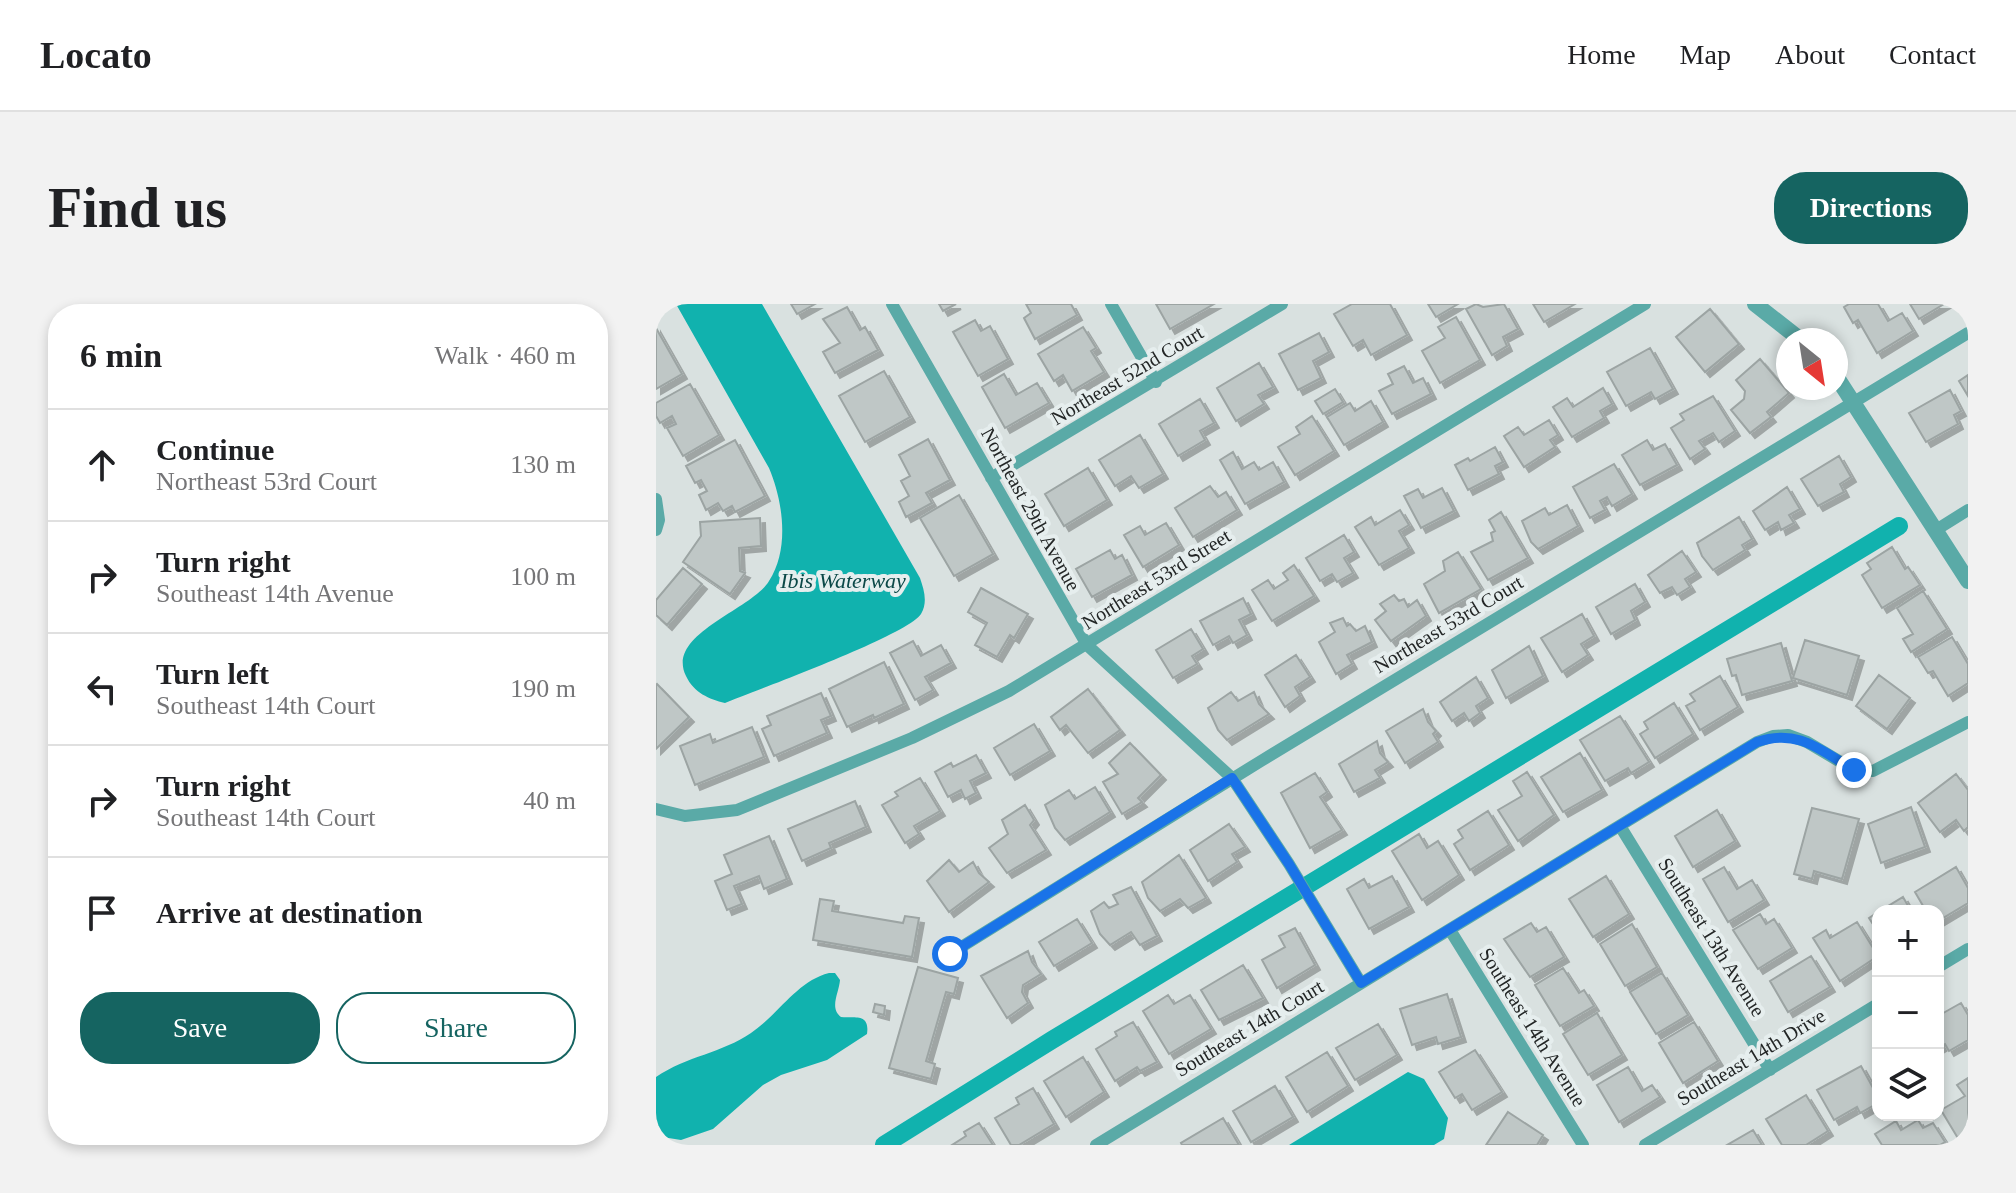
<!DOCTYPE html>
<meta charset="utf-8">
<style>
:root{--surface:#fff;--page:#f2f2f2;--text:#202124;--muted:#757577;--line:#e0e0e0;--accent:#156461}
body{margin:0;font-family:Georgia,serif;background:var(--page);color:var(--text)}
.controls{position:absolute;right:24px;bottom:24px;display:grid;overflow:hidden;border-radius:16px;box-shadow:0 4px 12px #0003}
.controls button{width:72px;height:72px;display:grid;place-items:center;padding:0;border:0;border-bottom:2px solid var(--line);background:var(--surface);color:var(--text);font:40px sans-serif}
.compass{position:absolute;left:1120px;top:24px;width:72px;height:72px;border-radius:50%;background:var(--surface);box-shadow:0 4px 12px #0003;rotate:150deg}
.stop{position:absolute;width:24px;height:24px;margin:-18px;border:6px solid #1a73e8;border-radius:50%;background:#fff}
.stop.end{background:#1a73e8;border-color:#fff;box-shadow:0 2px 8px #0008}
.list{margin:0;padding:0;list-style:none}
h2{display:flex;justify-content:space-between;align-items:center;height:104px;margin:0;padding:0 32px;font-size:34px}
h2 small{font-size:26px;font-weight:400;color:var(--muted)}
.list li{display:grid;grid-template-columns:52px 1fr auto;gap:24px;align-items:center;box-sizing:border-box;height:112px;padding:0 32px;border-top:2px solid var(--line)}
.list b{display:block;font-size:30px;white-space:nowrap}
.list p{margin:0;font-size:26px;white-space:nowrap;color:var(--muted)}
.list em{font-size:26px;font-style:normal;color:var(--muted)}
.actions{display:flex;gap:16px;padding:24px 32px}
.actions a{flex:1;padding:18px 0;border:2px solid var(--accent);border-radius:32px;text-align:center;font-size:28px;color:var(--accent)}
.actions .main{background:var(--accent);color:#fff}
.icon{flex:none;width:44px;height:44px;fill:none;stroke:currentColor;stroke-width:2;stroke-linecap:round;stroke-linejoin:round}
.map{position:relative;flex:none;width:1312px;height:841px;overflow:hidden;border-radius:32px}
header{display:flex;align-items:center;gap:48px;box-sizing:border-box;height:112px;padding:0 40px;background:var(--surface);border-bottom:2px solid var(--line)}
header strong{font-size:38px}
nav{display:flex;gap:44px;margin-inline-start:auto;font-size:28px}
.intro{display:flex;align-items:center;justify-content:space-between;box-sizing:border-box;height:192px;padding:0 48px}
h1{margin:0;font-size:56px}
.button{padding:20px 36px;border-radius:32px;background:var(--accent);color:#fff;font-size:28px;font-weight:700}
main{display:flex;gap:48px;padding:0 48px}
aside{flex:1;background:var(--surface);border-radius:32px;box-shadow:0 4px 12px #0003}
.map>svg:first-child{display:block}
.water{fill:#11b2ae}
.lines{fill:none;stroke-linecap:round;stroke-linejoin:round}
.canal{stroke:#11b2ae;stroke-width:18}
.building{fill:#bfc7c6;stroke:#9ca4a3;stroke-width:2;filter:url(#shadow)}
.minor{stroke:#5aaaa7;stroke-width:12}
.tertiary{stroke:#5aaaa7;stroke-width:16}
.route{stroke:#1a73e8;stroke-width:10}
.labels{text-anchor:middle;stroke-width:8;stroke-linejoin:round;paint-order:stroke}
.street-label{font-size:20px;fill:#232626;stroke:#e6eeee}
.water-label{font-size:22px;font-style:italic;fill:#0b4847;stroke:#e6eeee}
</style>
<header>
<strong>Locato</strong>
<nav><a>Home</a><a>Map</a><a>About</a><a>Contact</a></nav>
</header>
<div class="intro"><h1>Find us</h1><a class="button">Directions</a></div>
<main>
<aside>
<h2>6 min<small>Walk · 460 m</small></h2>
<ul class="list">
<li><svg class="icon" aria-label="ahead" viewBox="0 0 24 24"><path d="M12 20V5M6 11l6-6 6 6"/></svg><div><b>Continue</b><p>Northeast 53rd Court</p></div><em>130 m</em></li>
<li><svg class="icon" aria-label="right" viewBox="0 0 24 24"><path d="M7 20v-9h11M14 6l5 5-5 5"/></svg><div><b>Turn right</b><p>Southeast 14th Avenue</p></div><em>100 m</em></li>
<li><svg class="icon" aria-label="left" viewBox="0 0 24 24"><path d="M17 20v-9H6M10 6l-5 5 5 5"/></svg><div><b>Turn left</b><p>Southeast 14th Court</p></div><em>190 m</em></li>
<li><svg class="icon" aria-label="right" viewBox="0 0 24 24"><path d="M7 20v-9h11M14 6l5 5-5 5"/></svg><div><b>Turn right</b><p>Southeast 14th Court</p></div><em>40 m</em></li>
<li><svg class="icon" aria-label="arrive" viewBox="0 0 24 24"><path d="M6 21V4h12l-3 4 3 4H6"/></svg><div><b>Arrive at destination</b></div></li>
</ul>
<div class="actions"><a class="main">Save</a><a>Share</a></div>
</aside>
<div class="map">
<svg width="1312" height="841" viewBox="0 0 1312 841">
<defs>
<filter id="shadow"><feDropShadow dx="5" dy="5" stdDeviation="0" flood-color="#0004"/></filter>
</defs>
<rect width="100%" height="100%" fill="#d9e1e0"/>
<path class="water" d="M20,0H106L264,274C268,286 272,298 265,310C252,331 101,386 69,399C53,395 38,389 30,372C9,330 96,306 113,277C134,245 127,197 113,164Z
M173,669H179L184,676C183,689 173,704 185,713C199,714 214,709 211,730L171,756L125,771L107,781L57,825L25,836L0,832V773C31,752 66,749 95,729C122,711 141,677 173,669Z
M752,768L768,775L792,814L788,835L778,841H633Z"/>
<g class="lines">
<path class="canal" d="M228,841L396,736L1243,222"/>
</g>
<path class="building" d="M135,0H159L141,10Z
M283,0H300L287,7Z
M370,0H415L421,11L379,35L368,14L375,9Z
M500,0H558L514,25Z
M696,0H734L751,31L715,51L707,36L697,42L678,10Z
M772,0H802L780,13Z
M820,0L827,3L848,0L862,25L847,33L851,42L836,51L810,5Z
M877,0H919L888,18Z
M1193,0H1222L1232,17L1246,9L1257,27L1221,49L1202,16L1197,19L1188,3Z
M1254,0H1288L1263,15Z
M191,3L204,26L209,23L222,46L179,69L167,48L184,39L167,15Z
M1054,5L1083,40L1049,68L1020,33Z
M800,13L824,56L784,79L766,47L789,34L782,23Z
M319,16L325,27L334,22L352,55L322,72L297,28Z
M427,23L440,44L435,47L448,68L416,87L407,71L398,77L382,50Z
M0,24L26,70L0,85Z
M663,29L673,48L657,57L665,74L642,86L623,50Z
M994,44L1017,85L999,95L995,88L970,102L951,68Z
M1104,55L1133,89L1111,108L1115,113L1094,129L1075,106L1088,95L1089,87L1080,76Z
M603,59L617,83L602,91L608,100L580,117L561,84Z
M748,62L757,79L767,74L775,90L736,110L723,87L737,80L732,70Z
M228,67L254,113L209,138L183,92Z
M348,70L360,91L381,79L393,99L349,124L326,83Z
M1312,71V92L1303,77Z
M34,80L63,131L27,152L11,124L20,120L16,112L4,119L0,112V99Z
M947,84L956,100L944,107L948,114L916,133L897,103L911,94L917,103Z
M679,85L687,98L667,110L659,97Z
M1294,86L1305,107L1298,111L1302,120L1270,138L1253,109Z
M1057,92L1079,127L1063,138L1057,129L1043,137L1049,145L1034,155L1015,124L1028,116L1024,110Z
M544,95L558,119L544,127L549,136L522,152L503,120Z
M715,97L727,118L688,141L671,113L694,99L699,107Z
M656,112L678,147L639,171L622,143L644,130L640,123Z
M893,116L902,131L894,136L899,143L868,163L848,132L862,123L868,131Z
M484,131L507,170L483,184L475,172L459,182L443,156Z
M272,135L294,176L270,189L276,199L250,213L243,198L253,192L245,177L254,172L243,151Z
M79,136L109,192L79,208L76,202L67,207L62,199L50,206L43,191L51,187L45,176L39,179L30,162Z
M991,136L997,146L1009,140L1021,161L984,181L966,151Z
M839,143L847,158L839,162L843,170L812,186L799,161L812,154L814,157Z
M577,148L586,165L598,158L603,166L617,158L628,178L589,200L564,156Z
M1183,152L1195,173L1184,180L1188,188L1162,202L1145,175Z
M958,160L976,190L956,202L951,193L944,197L949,206L934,214L917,183Z
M432,164L451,196L408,222L389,190Z
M554,182L562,193L570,188L581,206L537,233L519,204Z
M1131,183L1144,205L1133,211L1138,219L1125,226L1122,218L1109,226L1097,207Z
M786,184L798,207L765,224L748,192L762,185L767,194Z
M303,191L337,250L298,272L264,214Z
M911,201L922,222L882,245L875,238L866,217L889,204L893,211Z
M744,206L753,221L743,227L753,244L723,261L699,223L715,213L719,221Z
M845,208L872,254L832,276L815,248L837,237L835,229L839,227L833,216Z
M1083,213L1096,235L1086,241L1089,246L1057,266L1046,252L1041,239Z
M104,214L105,242L83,244L84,267L89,269L74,290L27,258L45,232L44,218Z
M510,219L523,241L487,263L468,231L484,222L489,231Z
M688,231L698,248L688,254L697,269L681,278L676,270L664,277L650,254Z
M1236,243L1249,265L1252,263L1264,281L1226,304L1206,271L1215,265L1211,259Z
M454,246L459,255L466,251L476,271L436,293L420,265Z
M1026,247L1040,268L1029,275L1034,283L1021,291L1016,283L1004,289L992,271Z
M802,248L825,285L783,309L768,280L789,267L787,257Z
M638,261L658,292L616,317L596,286L612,276L618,285L632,276L627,269Z
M27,264L46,280L11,321L0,311V296Z
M979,280L989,298L975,307L979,316L955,330L940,303Z
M325,284L372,310L358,334L354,331L341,353L319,341L331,319L312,308Z
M1267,287L1291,325L1255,348L1247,335L1257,330L1241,304Z
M738,291L743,297L748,295L752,303L761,296L770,312L735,337L719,316L730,307L724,300Z
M587,294L595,310L583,316L591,331L577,339L573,332L557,341L544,317Z
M926,310L938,332L925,340L932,351L906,368L885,334Z
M687,314L691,322L694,320L700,327L709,322L716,338L691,351L696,360L680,370L663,338L679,328L674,319Z
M535,325L547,345L536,352L541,360L517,374L500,346Z
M1296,333L1312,360V379L1292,392L1277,367L1272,369L1262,353Z
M1149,336L1203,352L1191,391L1137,374Z
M257,337L265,352L285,341L295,359L269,373L277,386L259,396L234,349Z
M1125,339L1136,377L1086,391L1080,371L1076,372L1071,355Z
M873,342L887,372L850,394L836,366Z
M640,351L654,373L639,383L644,392L629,403L609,371Z
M228,358L248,400L218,414L217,411L191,423L173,385Z
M1223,371L1254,394L1231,425L1200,402Z
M1064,372L1082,403L1044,426L1030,402L1039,397L1034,390Z
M820,373L832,394L820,402L824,409L813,417L808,409L796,417L784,398Z
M1,380L33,413L0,445V381Z
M432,385L464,426L432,449L410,421L404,426L395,413Z
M575,388L582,397L598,388L603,400L613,410L571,436L562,426L552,404Z
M165,389L175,412L165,416L171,429L118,452L106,425L115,421L111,412Z
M1018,399L1037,430L999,454L984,430L992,425L988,418Z
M767,405L772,418L780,427L777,430L782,438L749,459L730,427Z
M964,412L993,458L975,469L972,464L949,477L924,436Z
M378,420L394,447L354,471L338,444Z
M96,423L108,453L39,481L24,442L54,430L57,439Z
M721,437L724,449L732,458L719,466L724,474L698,488L683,460Z
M474,439L505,471L482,494L486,498L466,510L447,478L462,470L453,459Z
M924,449L946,486L907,508L885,473Z
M320,451L330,469L314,477L320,489L309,495L305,486L292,493L279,468L295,459L297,463Z
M871,468L898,511L862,537L842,506L866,492L857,477Z
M659,469L671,488L664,493L686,526L654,544L625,489Z
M1300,470L1312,486V523L1308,527L1300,516L1284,528L1262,499Z
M264,474L284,507L258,522L263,530L249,539L226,501L242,492L239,488Z
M439,483L454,508L409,536L399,524L389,501L413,486L419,495Z
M199,497L210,523L173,539L175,544L146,557L132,525Z
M369,501L378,516L374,521L390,546L351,569L333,544L352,530L346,516Z
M1255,503L1269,543L1225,559L1212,520Z
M1156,504L1203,515L1186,575L1158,567L1156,575L1138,570Z
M1061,506L1079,537L1037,563L1019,532Z
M832,507L853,541L814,566L798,540L807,534L802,526Z
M573,520L589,543L576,550L581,558L552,577L534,546Z
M763,530L771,544L782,537L803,571L766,596L736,547Z
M113,532L131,575L108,585L103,572L78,582L86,600L71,606L59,577L76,570L68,551Z
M523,551L550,594L532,604L524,595L504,607L492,594L486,578Z
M293,556L303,568L317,558L323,569L333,578L293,608L271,577Z
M1068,563L1081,585L1096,576L1108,596L1072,618L1047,575Z
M1300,563L1312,584V599L1282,617V607H1270L1259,588Z
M736,572L753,603L713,625L691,585L708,575L713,584Z
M950,572L973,610L937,633L913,595Z
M475,583L501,632L484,641L475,628L454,641L444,630L435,607L448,598L453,604L462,600L457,591Z
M1247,593L1255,607H1224Z
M164,595L178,597L176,607L247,619L249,612L263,614L256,653L157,636Z
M1222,608V628L1213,614Z
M1104,610L1110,620L1118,615L1136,644L1102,665L1077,626Z
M421,615L436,639L398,662L383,638Z
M1201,618L1222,652L1184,677L1157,634L1170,626L1174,634Z
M875,619L881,628L890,623L908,653L874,673L848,635Z
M976,620L1001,663L969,682L944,640Z
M639,624L659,661L621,684L606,656L629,643L623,632Z
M372,647L376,658L385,670L367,681L366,688L372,699L351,714L325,672Z
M1155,652L1174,683L1132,708L1114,677Z
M587,661L607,694L563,716L545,686Z
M262,663L302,674L298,690L290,688L270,757L279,760L275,775L233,764Z
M907,664L923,689L928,686L938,702L904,722L879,681Z
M1006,669L1032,711L1000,730L974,688Z
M791,690L805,733L782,740L780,733L756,741L744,705Z
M512,691L518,700L534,691L555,725L513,750L487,707Z
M1305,699L1312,711V736L1293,747L1289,740L1282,744V712Z
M219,700L229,702L228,711L217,708Z
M941,709L966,751L932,771L907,730Z
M477,718L501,758L484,767L481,763L459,777L440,745L461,732L459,728Z
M1038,718L1062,757L1027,779L1003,739Z
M722,720L741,751L699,776L680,744Z
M819,746L846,788L816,806L806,790L799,794L783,768Z
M671,748L692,782L651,808L630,773Z
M427,753L448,788L410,813L388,777Z
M1205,762L1222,793V799L1204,809L1201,803L1178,816L1161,786Z
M972,763L986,787L996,781L1004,793L963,818L941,781Z
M1312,774V831L1303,836L1285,806L1309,792L1301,781Z
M619,782L637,813L595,838L577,807Z
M377,784L398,820L363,841H355L339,814L363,800L360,794Z
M1150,791L1172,827L1150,841H1126L1110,815Z
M852,808L887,831L881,841H830Z
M567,814L583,841H526L525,839Z
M1262,816L1267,824L1277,819L1289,838L1284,841H1226L1219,830L1240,817L1245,826Z
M323,819L337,841H296L310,832L308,828Z
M1097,826L1106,841H1071Z"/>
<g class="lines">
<path class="minor" d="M236,0L431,341L576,474L633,560L705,679
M455,0L500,78
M335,174L626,0
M0,195L3,216L0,226
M1280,226L1312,206
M0,505L29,512L81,506L256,434L353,387L989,0
M964,522L1114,766
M794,626L927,841
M294,650L605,457L1312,29
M1282,663L1312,645
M440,841L1101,438L1117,432L1132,431L1151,438L1198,466L1217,467L1312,418
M989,841L1222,700"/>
<path class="tertiary" d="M1099,0L1145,36
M1180,72L1312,277"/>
</g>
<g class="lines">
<path class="route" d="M294,650L576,474L633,560L705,679L1101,438C1142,424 1164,446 1198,466"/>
</g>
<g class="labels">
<g class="street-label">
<text transform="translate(471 71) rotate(-31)" y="7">Northeast 52nd Court</text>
<text transform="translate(375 205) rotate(61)" y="7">Northeast 29th Avenue</text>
<text transform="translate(500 275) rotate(-32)" y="7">Northeast 53rd Street</text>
<text transform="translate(792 320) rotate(-31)" y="7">Northeast 53rd Court</text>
<text transform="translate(1056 633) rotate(58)" y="7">Southeast 13th Avenue</text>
<text transform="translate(877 723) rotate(58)" y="7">Southeast 14th Avenue</text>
<text transform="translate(593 724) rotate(-31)" y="7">Southeast 14th Court</text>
<text transform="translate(1095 753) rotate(-31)" y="7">Southeast 14th Drive</text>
</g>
<g class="water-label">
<text x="187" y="284">Ibis Waterway</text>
</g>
</g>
</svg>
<div class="controls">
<button>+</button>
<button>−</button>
<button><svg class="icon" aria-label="layers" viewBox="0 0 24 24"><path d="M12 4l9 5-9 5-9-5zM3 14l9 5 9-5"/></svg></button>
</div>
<svg class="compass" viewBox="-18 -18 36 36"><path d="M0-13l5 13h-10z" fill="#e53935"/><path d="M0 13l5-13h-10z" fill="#757577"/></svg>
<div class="stop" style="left:294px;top:650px"></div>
<div class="stop end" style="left:1198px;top:466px"></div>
</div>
</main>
